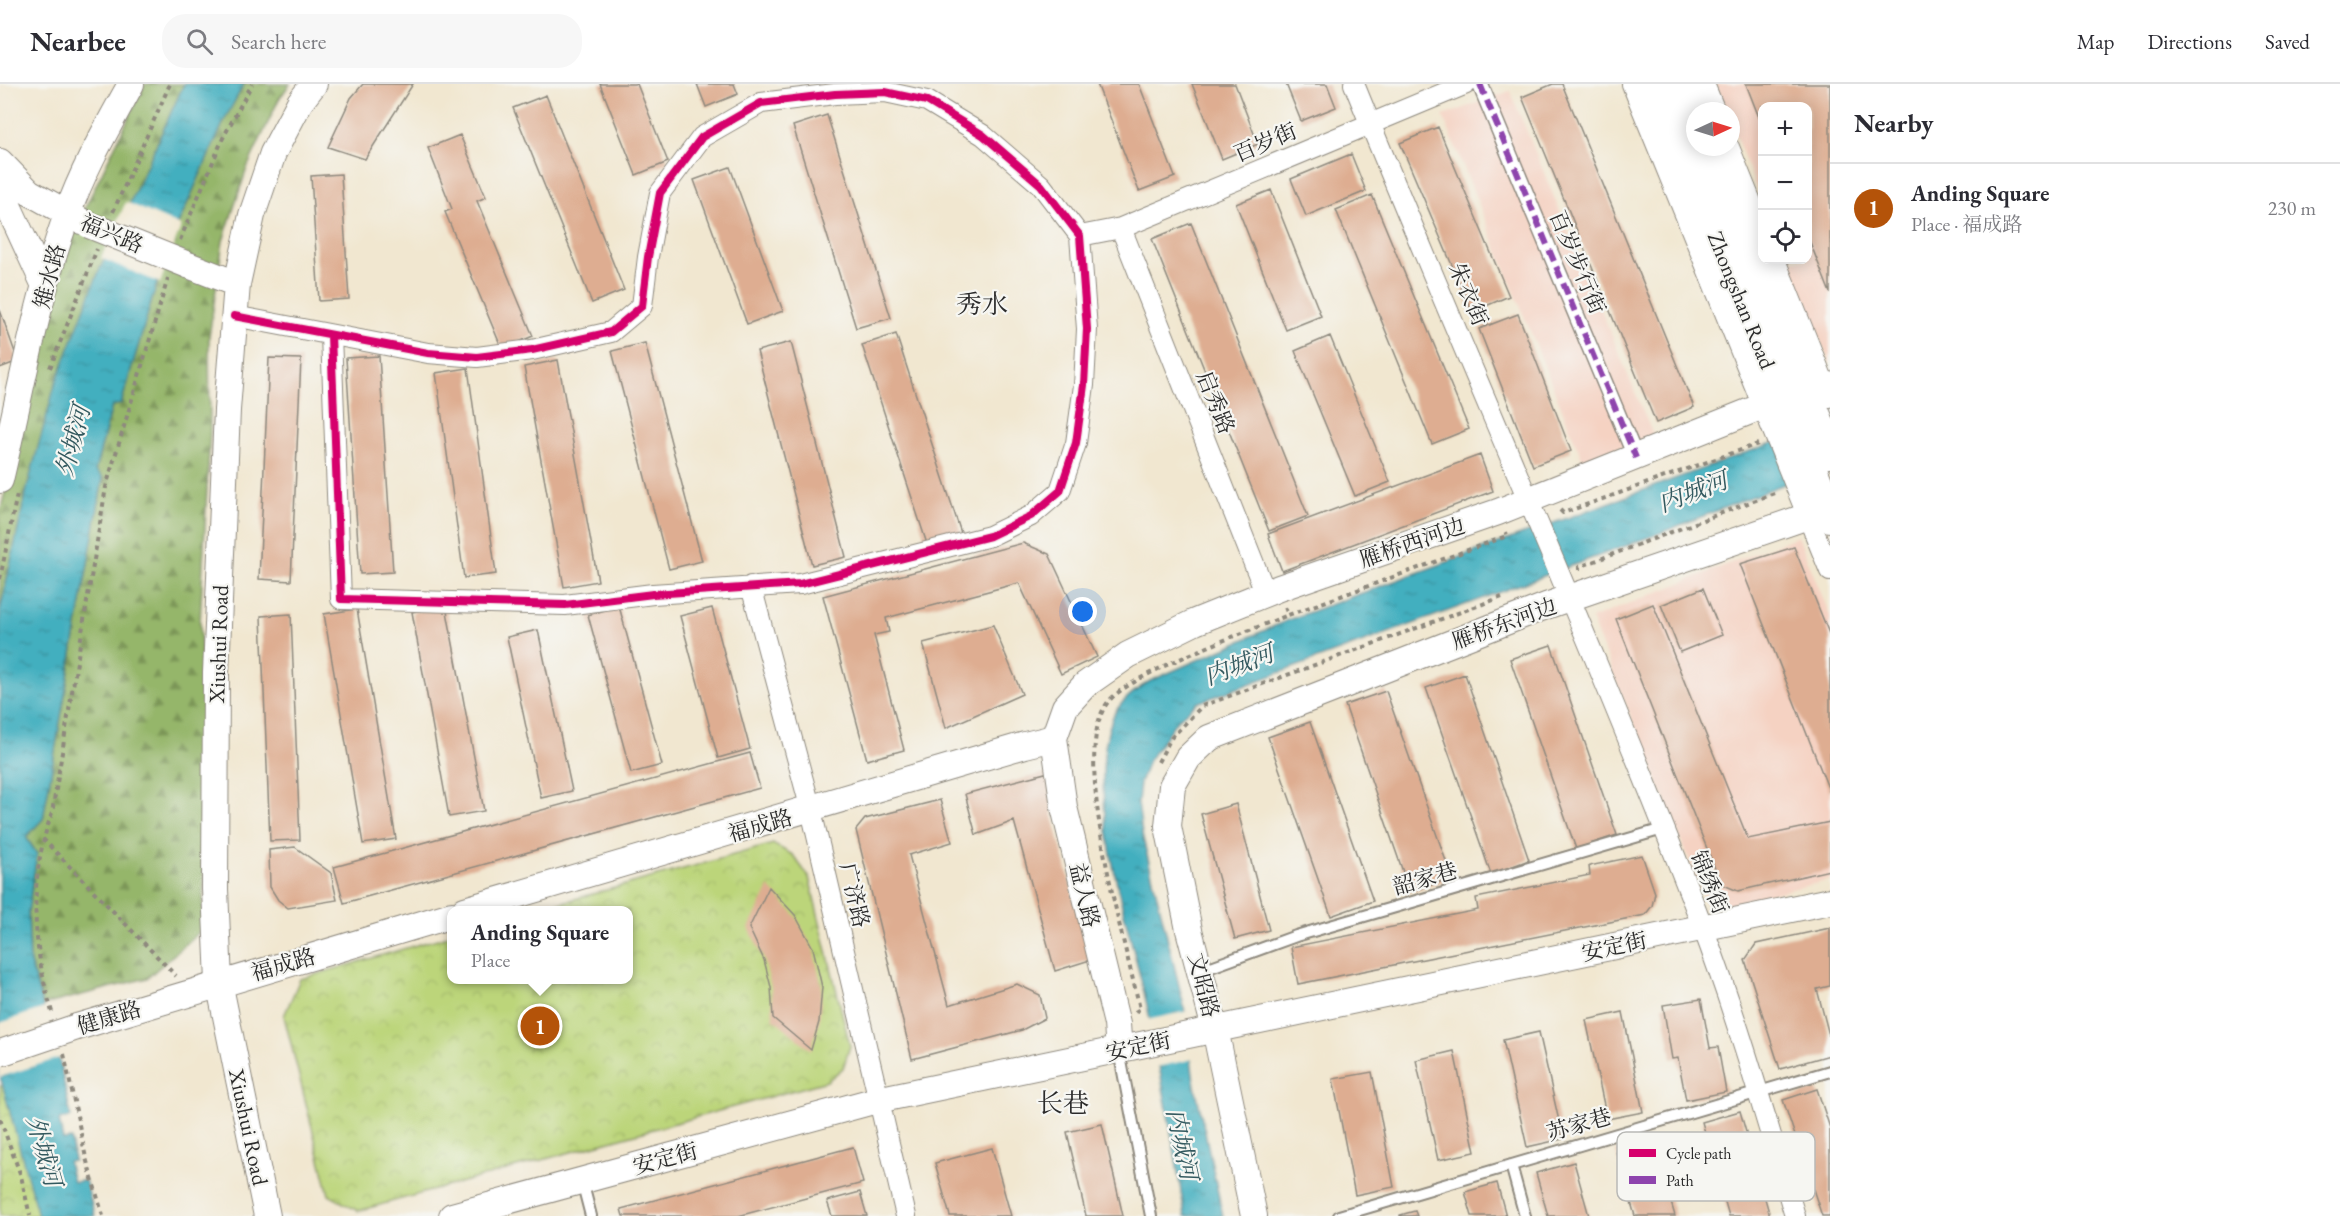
<!DOCTYPE html>
<meta charset="utf-8">
<style>
:root{--surface:#fff;--page:#f7f7f7;--text:#2b2b33;--muted:#7c7c81;--line:#e1e1e2;--accent:#b45309}
body{margin:0;font-family:"EB Garamond","Noto Serif SC",serif;background:var(--page);color:var(--text)}
.controls{position:absolute;right:18px;top:18px;display:grid;overflow:hidden;border-radius:12px;box-shadow:0 3px 15px #0003}
.controls button{width:54px;height:54px;display:grid;place-items:center;padding:0;border:0;border-bottom:2px solid var(--line);background:var(--surface);color:var(--text);font:30px sans-serif}
.compass{position:absolute;left:1686px;top:18px;width:54px;height:54px;border-radius:50%;background:var(--surface);box-shadow:0 3px 15px #0003;rotate:86deg}
.you{position:absolute;left:1083px;top:528px;width:21px;height:21px;margin:-15px;border:4px solid #fff;border-radius:50%;background:#1a73e8;box-shadow:0 0 0 9px #1a73e833}
.badge{display:grid;place-items:center;width:39px;height:39px;border-radius:50%;background:var(--accent);color:#fff;font-size:20px;font-weight:700}
.pin{position:absolute;translate:-50% -50%;border:3px solid #fff;box-shadow:0 2px 6px #0006}
.popup{position:absolute;left:447px;top:822px;width:186px;height:78px;box-sizing:border-box;display:grid;place-content:center;border-radius:12px;background:var(--surface);filter:drop-shadow(0 2px 4px #0005);font-size:20px;white-space:nowrap;color:var(--muted)}
.popup b{font-size:22px;color:var(--text)}
.popup::after{content:'';position:absolute;left:50%;top:100%;margin-left:-12px;border:12px solid transparent;border-top-color:var(--surface)}
.list{margin:0;padding:0;list-style:none}
h2{display:flex;justify-content:space-between;align-items:center;height:78px;margin:0;padding:0 24px;font-size:26px}
h2 small{font-size:20px;font-weight:400;color:var(--muted)}
.list li{display:grid;grid-template-columns:39px 1fr auto;gap:18px;align-items:center;box-sizing:border-box;height:90px;padding:0 24px;border-top:2px solid var(--line)}
.list b{display:block;font-size:22px;white-space:nowrap}
.list p{margin:0;font-size:20px;white-space:nowrap;color:var(--muted)}
.list em{font-size:20px;font-style:normal;color:var(--muted)}
.icon{flex:none;width:33px;height:33px;fill:none;stroke:currentColor;stroke-width:2;stroke-linecap:round;stroke-linejoin:round}
.map{position:relative;flex:none;width:1830px;height:1132px;overflow:hidden}
header{display:flex;align-items:center;gap:36px;box-sizing:border-box;height:84px;padding:0 30px;background:var(--surface);border-bottom:2px solid var(--line)}
header strong{font-size:28px}
nav{display:flex;gap:33px;margin-inline-start:auto;font-size:21px}
.search{width:420px;height:54px;background:var(--page);display:flex;align-items:center;gap:15px;box-sizing:border-box;padding:0 21px;border-radius:24px;color:var(--muted);font-size:22px}
main{display:flex}
aside{flex:1;background:var(--surface)}
.map>svg:first-child{display:block}
.built{fill:#f5d2c2}
.forest{fill:url(#forest-firs);stroke:#60704a;stroke-width:1.5}
.park{fill:url(#park-crowns);stroke:#748052;stroke-width:1.5}
.water{fill:url(#water-ripples);stroke:#366d75;stroke-width:1.5}
.pier{fill:#f1e7d0}
.building{fill:#dead91}
.lines{fill:none;stroke-linecap:round;stroke-linejoin:round}
.service-casing{stroke:#8e897e;stroke-width:14}
.pedestrian-casing{stroke:#8e897e;stroke-width:18}
.minor-casing{stroke:#8e897e;stroke-width:22}
.tertiary-casing{stroke:#8e897e;stroke-width:28}
.primary-casing{stroke:#8e897e;stroke-width:34}
.path{stroke:#8e897e;stroke-width:4;stroke-dasharray:4.5 4.5;stroke-linecap:butt}
.service{stroke:#fff;stroke-width:10}
.pedestrian{stroke:#fff;stroke-width:15}
.minor{stroke:#fff;stroke-width:20}
.tertiary{stroke:#fff;stroke-width:26}
.primary{stroke:#fff;stroke-width:32}
.tertiary-bridge-casing{stroke:#8e897e;stroke-width:28;stroke-linecap:butt}
.tertiary-bridge{stroke:#fff;stroke-width:26}
.quiet{stroke:#8e44ad;stroke-width:6;stroke-dasharray:12 6;stroke-linecap:butt}
.cycleway-casing{stroke:#f6f6f2;stroke-width:11}
.cycleway{stroke:#d6006c;stroke-width:8}
.labels{text-anchor:middle;stroke-width:4.5;stroke-linejoin:round;paint-order:stroke}
.street-label{font-size:22px;fill:#2b2b2b;stroke:#f6f6f2}
.water-label{font-size:24px;font-style:italic;fill:#33595f;stroke:#f6f6f2}
.quarter-label{font-size:26px;fill:#2b2b2b;stroke:#f6f6f2}
.key{fill:#f6f6f2;stroke:#b9b9b6;stroke-width:1.5}
.key-label{font-size:16px;fill:#2b2b2b}
</style>
<header>
<strong>Nearbee</strong>
<div class="search"><svg class="icon" aria-label="search" viewBox="0 0 24 24"><circle cx="10" cy="10" r="6"/><path d="M15 15l6 6"/></svg>Search here</div>
<nav><a>Map</a><a>Directions</a><a>Saved</a></nav>
</header>
<main>
<div class="map">
<svg width="1830" height="1132" viewBox="0 0 1830 1132">
<defs>
<pattern id="forest-firs" width="22" height="20" patternUnits="userSpaceOnUse" patternTransform="scale(1.5)"><rect width="22" height="20" fill="#95b66a"/><path d="M5 1l3.5 6h-7zM16 11l3.5 6h-7z" fill="#7a9457"/></pattern>
<pattern id="park-crowns" width="20" height="18" patternUnits="userSpaceOnUse" patternTransform="scale(1.5)"><rect width="20" height="18" fill="#bcd57a"/><path d="M2 6a3 3 0 1 1 6 0M12 15a3 3 0 1 1 6 0" fill="none" stroke="#a2b76a"/></pattern>
<pattern id="water-ripples" width="26" height="14" patternUnits="userSpaceOnUse" patternTransform="scale(1.5)"><rect width="26" height="14" fill="#42afbf"/><path d="M2 4q2-2 4 0t4 0M15 11q2-2 4 0t4 0" fill="none" stroke="#378f9b"/></pattern>
</defs>
<rect width="100%" height="100%" fill="#f6f6f2"/>
<filter id="ink" filterUnits="userSpaceOnUse"><feTurbulence type="fractalNoise" baseFrequency=".0167" numOctaves="2"/><feDisplacementMap in="SourceGraphic" scale="12" xChannelSelector="R" yChannelSelector="G"/><feConvolveMatrix kernelMatrix="1 2 1 2 8 2 1 2 1" color-interpolation-filters="sRGB"/></filter>
<filter id="wash" filterUnits="userSpaceOnUse"><feTurbulence type="fractalNoise" baseFrequency=".008" numOctaves="4" result="noise"/><feDisplacementMap in="SourceGraphic" scale="24" xChannelSelector="R" yChannelSelector="G"/><feGaussianBlur stdDeviation="1.35" result="paint"/><feColorMatrix in="noise" values="0 0 0 0 0 0 0 0 0 0 0 0 0 0 0 0 0 1.4 0 .05"/><feComposite in="paint" operator="in"/></filter>
<g filter="url(#wash)">
<rect width="100%" height="100%" fill="#f1e7d0"/>
<path class="built" d="M1715,0H1830V280L1786,176H1808V22H1762V118L1731,40V27H1726Z
M1510,7L1653,351L1583,377L1443,32Z
M1798,452L1830,532V796L1709,825L1591,535Z"/>
<path class="forest" d="M145,0H184L99,187L28,400L0,527V428L66,163Z
M244,0H290L279,15L247,84L223,157L209,253L210,346L200,539L205,662L203,845L147,894L43,921L30,879L28,828L37,770L26,753L43,735L103,394L95,388L112,322L121,320L167,165L225,35Z"/>
<path class="park" d="M773,760L793,771L809,793L850,962L843,984L827,997L358,1127L329,1111L284,932L300,895L451,851L452,896H628V826H535Z
M0,1002H4L38,1132H0Z"/>
<path class="water" d="M184,0H244L225,35L167,165L121,320L112,322L95,387L103,394L43,735L26,753L37,770L28,828L30,879L60,979L71,1033L59,1036L63,1056L71,1055L74,1077L68,1078L73,1098L85,1096L95,1132H38L0,992V527L28,400L55,301L99,187Z
M1830,338V382L1650,453L1197,619L1177,636L1149,676L1140,698L1138,718L1142,750L1184,922L1194,997L1223,1132H1185C1174,1063 1162,994 1148,926C1131,845 1083,714 1112,635C1118,618 1136,606 1150,597L1288,536Z"/>
<path class="pier" d="M126,118L181,142L160,199L101,174Z
M47,923L62,973L0,993V939Z
M1188,927L1194,975L1156,983L1147,936Z"/>
<g id="blocks">
<path class="building" d="M363,0H413L365,75L328,63L351,14Z
M600,0H637L668,78L636,91Z
M697,0H734L738,10L706,23Z
M1097,0H1139L1175,93L1139,107Z
M1192,0H1235L1258,60L1222,75Z
M1286,0H1327L1336,23L1301,37Z
M1553,0H1562L1694,323L1656,339L1522,13Z
M1746,0H1830V209L1808,153V22H1762V41Z
M546,11L624,206L592,219L513,24Z
M827,31L891,234L856,244L793,42Z
M1438,43L1509,212L1472,228L1400,59Z
M460,51L486,113L477,117L533,252L502,265L445,128L452,125L428,64Z
M1351,70L1366,107L1306,132L1291,95Z
M730,83L783,227L747,240L694,96Z
M341,90L349,215L319,217L311,92Z
M1271,106L1321,232L1286,246L1236,120Z
M1372,111L1469,345L1432,360L1336,126Z
M1191,139L1308,432L1269,447L1152,155Z
M0,226L18,277L0,284Z
M1518,230L1571,367L1533,382L1479,245Z
M896,250L962,452L928,463L862,261Z
M1330,252L1390,398L1355,412L1295,267Z
M791,258L846,473L812,481L757,267Z
M645,259L702,477L669,485L612,267Z
M379,272L393,488L360,490L346,274Z
M269,274L301,275L291,497L259,495Z
M558,276L598,497L564,503L524,283Z
M468,284L496,490L464,494L436,289Z
M1480,371L1493,407L1282,487L1268,450Z
M1023,459L1049,470L1097,573L1061,590L1019,499L886,534L889,548L874,551L904,666L867,676L823,512Z
M1794,463L1830,552V709L1740,480Z
M1703,504L1722,551L1680,568L1661,521Z
M1653,520L1748,755L1830,738V786L1738,807L1721,800L1616,535Z
M446,522L484,727L449,733L412,528Z
M619,522L662,681L631,689L588,531Z
M712,524L750,665L718,674L680,532Z
M357,525L396,755L363,760L324,530Z
M291,530L300,756L270,757L261,532Z
M993,541L1022,610L946,644L923,559Z
M538,546L572,707L541,714L507,553Z
M1551,561L1617,751L1576,765L1510,575Z
M1465,590L1529,776L1491,790L1426,604Z
M1386,607L1452,794L1410,808L1345,621Z
M1310,638L1373,817L1331,832L1268,653Z
M750,669L760,704L344,819L334,783Z
M1049,688L1057,709L1052,728L1090,876L1055,887L1014,737L976,751L965,710Z
M940,716L952,758L909,771L949,921L1017,900L1040,911L1045,934L1022,946L912,975L856,746L865,735Z
M1236,720L1269,846L1235,855L1201,730Z
M295,763L331,789L337,816L288,824L278,816L270,803L269,766Z
M1642,771L1655,809L1652,822L1645,831L1298,900L1291,863L1478,826L1476,814L1590,791L1589,782Z
M769,803L795,831L813,864L822,903L819,938L811,966L773,934L771,903L764,876L749,844Z
M1830,844V902L1817,905L1830,955V971L1780,985L1745,876L1756,860Z
M1701,915L1710,964L1718,963L1726,1008L1686,1016L1678,974L1672,975L1663,921Z
M1623,928L1643,1028L1607,1035L1586,936Z
M1539,948L1563,1055L1527,1063L1503,956Z
M1454,967L1475,1068L1438,1076L1416,976Z
M1372,988L1394,1103L1355,1111L1333,995Z
M1817,1005L1830,1044V1132H1822L1783,1016Z
M1740,1027L1770,1132H1729L1702,1038Z
M1102,1040L1123,1132H1086L1067,1048Z
M1653,1056L1675,1132H1635L1616,1067Z
M853,1063L863,1099L738,1132H623L621,1125Z
M992,1064L1011,1132H950L935,1079Z
M1574,1078L1589,1132H1548L1536,1089Z
M1497,1099L1506,1132H1472L1465,1108Z
M860,1108L867,1132H832L827,1117Z
M1415,1127L1417,1132H1400V1131Z"/>
</g>
</g>
<g filter="url(#ink)">
<use href="#blocks" fill-opacity="0" stroke="#8e897e" stroke-width="1.5"/>
<g class="lines">
<g class="service-casing">
<path id="service" d="M1200,887L1296,852L1663,745
M1119,967L1151,1132
M1511,1081L1525,1132
M582,1097L591,1132
M1339,1132L1830,987"/>
</g>
<g class="pedestrian-casing">
<path id="pedestrian" d="M1480,0L1636,374"/>
</g>
<g class="minor-casing">
<path id="minor" d="M1354,0C1468,281 1593,558 1702,841C1738,936 1766,1035 1795,1132
M1632,0L1830,487
M1704,0L1715,27
M1729,63L1762,145
M1121,144L1266,510
M1080,152L1121,144L1466,0
M1775,176L1830,313
M234,232L428,269L477,273L532,266L611,248L642,222L648,173L660,109L702,53L761,19L835,10L885,8L927,17L983,51L1041,101L1080,152L1087,245L1084,301L1076,359L1060,407L1031,432L990,452L800,500L653,510L565,521L341,515L331,251
M751,502L811,726L906,1132"/>
</g>
<g class="tertiary-casing">
<path id="tertiary" d="M0,78L29,108L81,137
M0,90L5,115L45,202
M188,181L237,200
M0,396C21,308 36,216 67,131C83,85 108,42 131,0
M465,826L1025,661L1054,654
M77,943L452,831
M1119,967L1117,940L1064,723L1054,654L1065,623L1085,601L1128,571L1195,538L1279,504L1498,428L1763,322L1830,301
M267,1132L219,898L215,805L216,589L227,326L237,200L252,131L273,69L300,18L314,0
M452,1132L877,1016L1830,817
M1254,1132L1215,945L1189,846L1168,742L1172,702L1188,674L1209,654L1546,522L1808,432L1830,430"/>
</g>
<g class="primary-casing">
<path id="primary" d="M1653,0L1830,432
M1677,0L1695,43
M1703,63L1830,368"/>
</g>
<path class="path" d="M113,128L170,0
M180,156L223,54L252,0
M50,284L97,165
M1560,426L1563,429L1758,360
M1579,486V483L1777,408
M0,495L17,410
M1285,523L1288,531L1507,452L1506,448
M1158,678L1171,654L1202,622L1502,513
M43,755L176,892
M52,928C32,861 28,795 52,729L106,403L168,194
M1135,928L1140,925C1126,862 1068,668 1108,618C1131,589 1249,547 1288,531
M64,970L86,1074L103,1132
M0,1035L21,1092L30,1132"/>
<use href="#service" class="service"/>
<use href="#pedestrian" class="pedestrian"/>
<use href="#minor" class="minor"/>
<use href="#tertiary" class="tertiary"/>
<use href="#primary" class="primary"/>
<g class="tertiary-bridge-casing">
<path id="tertiary-bridge" d="M89,141L188,181
M0,969L77,943"/>
</g>
<use href="#tertiary-bridge" class="tertiary-bridge"/>
<path class="quiet" d="M1480,0L1636,374"/>
<g class="cycleway-casing">
<path id="cycleway" d="M234,232L428,269L477,273L532,266L611,248L642,222L648,173L660,109L702,53L761,19L835,10L885,8L927,17L983,51L1041,101L1080,152L1087,245L1084,301L1076,359L1060,407L1031,432L990,452L800,500L653,510L565,521L341,515L331,251"/>
</g>
<use href="#cycleway" class="cycleway"/>
</g>
</g>
<g class="labels">
<g class="street-label">
<text transform="translate(1265 58) rotate(-23)" y="8">百岁街</text>
<text transform="translate(112 149) rotate(23)" y="8">福兴路</text>
<text transform="translate(1578 178) rotate(67)" y="8">百岁步行街</text>
<text transform="translate(49 192) rotate(-75)" y="8">雉水路</text>
<text transform="translate(1469 210) rotate(67)" y="8">朱衣街</text>
<text transform="translate(1742 216) rotate(68)" y="8">Zhongshan Road</text>
<text transform="translate(1216 318) rotate(68)" y="8">启秀路</text>
<text transform="translate(1412 458) rotate(-19)" y="8">雁桥西河边</text>
<text transform="translate(1504 539) rotate(-20)" y="8">雁桥东河边</text>
<text transform="translate(218 560) rotate(-88)" y="8">Xiushui Road</text>
<text transform="translate(760 741) rotate(-16)" y="8">福成路</text>
<text transform="translate(1425 794) rotate(-16)" y="8">韶家巷</text>
<text transform="translate(1710 798) rotate(68)" y="8">锦绣街</text>
<text transform="translate(855 811) rotate(77)" y="8">广济路</text>
<text transform="translate(1085 811) rotate(77)" y="8">益人路</text>
<text transform="translate(1614 862) rotate(-12)" y="8">安定街</text>
<text transform="translate(283 880) rotate(-16)" y="8">福成路</text>
<text transform="translate(1204 901) rotate(76)" y="8">文昭路</text>
<text transform="translate(109 933) rotate(-17)" y="8">健康路</text>
<text transform="translate(1138 962) rotate(-12)" y="8">安定街</text>
<text transform="translate(1579 1040) rotate(-16)" y="8">苏家巷</text>
<text transform="translate(249 1043) rotate(78)" y="8">Xiushui Road</text>
<text transform="translate(665 1074) rotate(-15)" y="8">安定街</text>
</g>
<g class="water-label">
<text transform="translate(73 357) rotate(-75)" y="8">外城河</text>
<text transform="translate(1693 408) rotate(-21)" y="8">内城河</text>
<text transform="translate(1239 581) rotate(-21)" y="8">内城河</text>
<text transform="translate(1182 1060) rotate(78)" y="8">内城河</text>
<text transform="translate(44 1067) rotate(74)" y="8">外城河</text>
</g>
<g class="quarter-label">
<text x="982" y="229">秀水</text>
<text x="1063" y="1028">长巷</text>
</g>
</g>
<rect x="1617" y="1048" width="198" height="69" rx="9" class="key"/>
<rect x="1629" y="1065" width="27" height="8" fill="#d6006c"/>
<rect x="1629" y="1092" width="27" height="8" fill="#8e44ad"/>
<g class="key-label">
<text x="1666" y="1075">Cycle path</text>
<text x="1666" y="1102">Path</text>
</g>
</svg>
<div class="controls">
<button>+</button>
<button>−</button>
<button><svg class="icon" aria-label="locate" viewBox="0 0 24 24"><circle cx="12" cy="12" r="6"/><path d="M12 2v4M12 18v4M2 12h4M18 12h4"/></svg></button>
</div>
<svg class="compass" viewBox="-18 -18 36 36"><path d="M0-13l5 13h-10z" fill="#e53935"/><path d="M0 13l5-13h-10z" fill="#7c7c81"/></svg>
<div class="you"></div>
<div class="pin badge" style="left:540px;top:942px">1</div>
<div class="popup"><b>Anding Square</b>Place</div>
</div>
<aside>
<h2>Nearby<small></small></h2>
<ul class="list">
<li><span class="badge">1</span><div><b>Anding Square</b><p>Place · 福成路</p></div><em>230 m</em></li>
</ul>
</aside>
</main>
